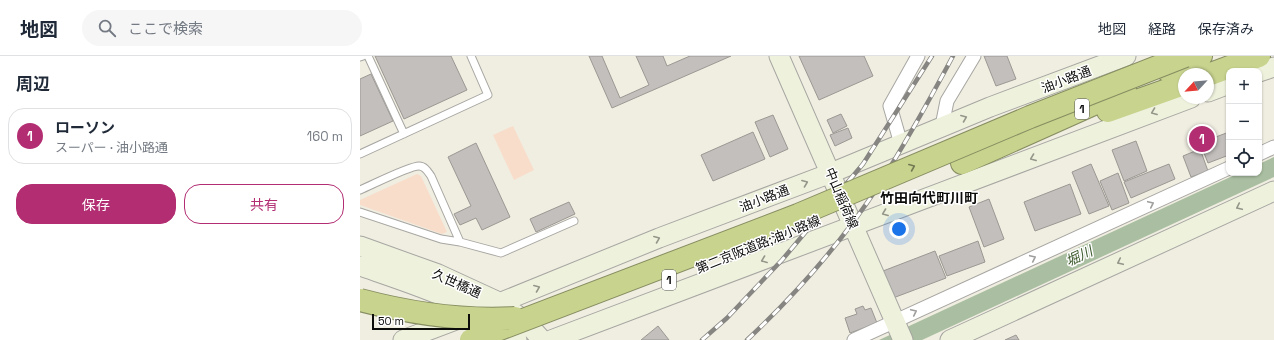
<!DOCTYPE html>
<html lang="ja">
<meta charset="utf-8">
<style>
:root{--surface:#fff;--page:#f6f6f7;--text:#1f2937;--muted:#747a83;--line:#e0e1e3;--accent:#b22d72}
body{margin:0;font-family:"Space Grotesk","Noto Sans JP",sans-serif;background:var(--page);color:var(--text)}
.controls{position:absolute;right:12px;top:12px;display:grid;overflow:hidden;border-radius:8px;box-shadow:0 1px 3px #0004}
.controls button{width:36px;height:36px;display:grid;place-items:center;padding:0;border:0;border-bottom:1px solid var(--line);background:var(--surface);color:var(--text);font:20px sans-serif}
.compass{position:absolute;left:818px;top:12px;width:36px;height:36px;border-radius:50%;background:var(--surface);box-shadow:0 1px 3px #0004;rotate:244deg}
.scale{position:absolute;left:12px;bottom:10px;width:98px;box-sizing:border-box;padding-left:4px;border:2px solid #0c0c0b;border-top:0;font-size:11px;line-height:14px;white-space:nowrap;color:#0c0c0b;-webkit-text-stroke:3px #fff;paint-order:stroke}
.you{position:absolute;left:539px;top:173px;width:14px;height:14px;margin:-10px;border:3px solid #fff;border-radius:50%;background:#1a73e8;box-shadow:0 0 0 6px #1a73e833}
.badge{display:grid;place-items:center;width:26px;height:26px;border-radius:50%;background:var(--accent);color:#fff;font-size:13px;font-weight:700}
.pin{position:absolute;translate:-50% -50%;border:2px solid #fff;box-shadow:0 1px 4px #0006}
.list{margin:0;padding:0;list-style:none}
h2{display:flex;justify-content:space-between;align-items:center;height:52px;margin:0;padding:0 16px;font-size:17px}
h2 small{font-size:13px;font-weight:400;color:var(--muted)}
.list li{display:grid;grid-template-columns:26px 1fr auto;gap:12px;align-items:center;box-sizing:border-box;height:56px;margin:0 8px 8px;padding:0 8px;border:1px solid var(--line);border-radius:16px}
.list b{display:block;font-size:15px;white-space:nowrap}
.list p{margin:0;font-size:13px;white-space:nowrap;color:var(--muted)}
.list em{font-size:13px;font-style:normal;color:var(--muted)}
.actions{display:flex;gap:8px;padding:12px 16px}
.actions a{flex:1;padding:9px 0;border:1px solid var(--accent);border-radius:16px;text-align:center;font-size:14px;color:var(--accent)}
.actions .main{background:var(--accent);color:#fff}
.icon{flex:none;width:22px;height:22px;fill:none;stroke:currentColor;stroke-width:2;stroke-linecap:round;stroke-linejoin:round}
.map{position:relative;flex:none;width:914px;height:284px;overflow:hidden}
header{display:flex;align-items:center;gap:24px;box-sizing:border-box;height:56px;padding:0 20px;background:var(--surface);border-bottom:1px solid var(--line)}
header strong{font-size:19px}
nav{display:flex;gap:22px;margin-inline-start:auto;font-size:14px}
.search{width:280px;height:36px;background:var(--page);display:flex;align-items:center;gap:10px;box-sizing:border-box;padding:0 14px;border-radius:22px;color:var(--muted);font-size:15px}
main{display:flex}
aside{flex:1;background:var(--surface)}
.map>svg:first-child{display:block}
.built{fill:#f0ede1;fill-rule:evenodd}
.green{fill:#f9ddcb}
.water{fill:#aabfa1}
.building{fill:#c2bfbc;stroke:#9b9894}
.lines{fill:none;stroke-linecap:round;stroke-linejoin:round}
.lane-casing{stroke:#a7a6a2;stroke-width:9}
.street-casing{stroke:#a7a6a2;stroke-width:15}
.secondary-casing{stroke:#a7a6a2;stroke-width:21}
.highway-casing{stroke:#868d60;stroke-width:24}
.lane{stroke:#fff;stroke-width:7}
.street{stroke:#fff;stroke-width:13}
.secondary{stroke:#eef2dd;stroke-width:19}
.highway{stroke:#c8d38e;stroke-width:22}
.rail-casing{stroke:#868582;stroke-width:4.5}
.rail{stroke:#fff;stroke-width:3;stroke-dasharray:9;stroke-linecap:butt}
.highway-bridge-casing{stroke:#868d60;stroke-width:24;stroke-linecap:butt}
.highway-bridge{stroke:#c8d38e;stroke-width:22}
.oneway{stroke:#949689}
.oneway2{stroke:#737953}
.oneway3{stroke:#9e9e9d}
.labels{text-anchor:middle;stroke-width:3;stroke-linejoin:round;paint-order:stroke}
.shield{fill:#fff;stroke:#555554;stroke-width:1}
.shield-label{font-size:12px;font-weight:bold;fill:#0c0c0b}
.street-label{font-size:13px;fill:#0c0c0b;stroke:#fff}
.neighbourhood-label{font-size:14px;font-weight:bold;fill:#0c0c0b;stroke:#fff}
.water-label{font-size:14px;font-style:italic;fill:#3c5a2d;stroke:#fff}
</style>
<header>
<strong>地図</strong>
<div class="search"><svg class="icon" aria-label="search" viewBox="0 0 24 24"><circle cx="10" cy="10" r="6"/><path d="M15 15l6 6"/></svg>ここで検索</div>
<nav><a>地図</a><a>経路</a><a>保存済み</a></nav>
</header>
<main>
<aside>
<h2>周辺<small></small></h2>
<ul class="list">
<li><span class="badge">1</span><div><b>ローソン</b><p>スーパー · 油小路通</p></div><em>160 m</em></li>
</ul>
<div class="actions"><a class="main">保存</a><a>共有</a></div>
</aside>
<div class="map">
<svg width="914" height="284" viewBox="0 0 914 284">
<rect width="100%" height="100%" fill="#f9f8f3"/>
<path class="built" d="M0,0H914V284H0ZM869,15H899V117H869ZM824,18H848V42H824Z"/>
<path class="green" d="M153,70L174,114L154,124L133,79Z
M57,118L61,120L87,176L82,178L0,149V144Z"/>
<path class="water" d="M914,101V121L562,284H519L879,117H899V108Z"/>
<path class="building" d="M15,0H91L107,34L44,63Z
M229,0H242L260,42L289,29L276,0H303L307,10L330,0H371L252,52Z
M439,0H504L513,20L459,44Z
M624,0H647L656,23L636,30Z
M11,18L33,65L0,80V23Z
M481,58L487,70L473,77L467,64Z
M413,59L428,93L410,101L395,66Z
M488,72L492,82L475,90L470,79Z
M393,76L405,103L353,125L341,99Z
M869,76V99L848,107L840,87Z
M776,85L787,115L764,125L752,94Z
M116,87L150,161L122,174L116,162L100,169L94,158L111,150L88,101Z
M840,93L848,115L831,121L823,100Z
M731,108L749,150L729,158L712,116Z
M809,108L815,123L771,142L764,126Z
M758,117L769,147L752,154L740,125Z
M710,128L721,158L675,175L664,146Z
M629,143L644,183L624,191L609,151Z
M209,146L215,158L176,176L170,163Z
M618,185L625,206L587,220L579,200Z
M575,195L586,222L533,242L523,215Z
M503,250L505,254L511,252L517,267L490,277L485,262L497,258L495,253Z
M298,270L309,284H281Z
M656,279L659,284H645Z"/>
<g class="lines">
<g class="lane-casing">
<path id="lane" d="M8,0L44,78
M0,1L3,0
M0,98L128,39L111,0
M0,134C12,129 49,110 59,110C65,110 68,116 71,120L100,186L81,183L0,156
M100,186L141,197L214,165"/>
</g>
<g class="street-casing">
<path id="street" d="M582,70L587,45L614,0
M541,88L530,50L558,0
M899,98L914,91
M494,284L869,112"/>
</g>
<g class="secondary-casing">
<path id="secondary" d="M419,0L543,284
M899,16L914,11
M848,36L869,28
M0,190L78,218L141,247L165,265L182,284
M0,210C54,229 113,246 157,284
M43,284L117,256L299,182L471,117L630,51L766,0
M191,284L831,42
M590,284L914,135"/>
</g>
<g class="highway-casing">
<path id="highway" d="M808,15L841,0
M848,19L899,0
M748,55L824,28
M602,107L765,34"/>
</g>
<use href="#lane" class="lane"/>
<use href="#street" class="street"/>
<use href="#secondary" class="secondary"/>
<use href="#highway" class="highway"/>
<g class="rail-casing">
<path id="rail" d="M342,284L367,262L422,204L503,108L572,0
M387,284C436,238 482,186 519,129C545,88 570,43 593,0"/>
</g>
<use href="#rail" class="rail"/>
<g class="highway-bridge-casing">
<path id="highway-bridge" d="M0,244C49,257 104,265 155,262
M111,284L438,159L670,61L825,0"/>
</g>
<use href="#highway-bridge" class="highway-bridge"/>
</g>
<defs><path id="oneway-chevron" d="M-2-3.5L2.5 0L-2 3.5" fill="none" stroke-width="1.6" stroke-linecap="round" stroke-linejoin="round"/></defs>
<g class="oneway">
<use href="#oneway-chevron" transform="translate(794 56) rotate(159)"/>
<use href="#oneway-chevron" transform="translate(604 62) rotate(-22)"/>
<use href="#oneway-chevron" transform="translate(673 102) rotate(159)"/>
<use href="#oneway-chevron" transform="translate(445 127) rotate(-21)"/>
<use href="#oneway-chevron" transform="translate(879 151) rotate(155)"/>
<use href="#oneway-chevron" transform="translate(525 157) rotate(159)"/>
<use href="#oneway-chevron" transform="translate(297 183) rotate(-22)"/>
<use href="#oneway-chevron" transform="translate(404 204) rotate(159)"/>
<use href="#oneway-chevron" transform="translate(760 206) rotate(155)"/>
<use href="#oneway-chevron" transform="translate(177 232) rotate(-22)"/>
</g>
<use class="oneway2" href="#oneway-chevron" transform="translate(552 111) rotate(-23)"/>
<g class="oneway3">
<use href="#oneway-chevron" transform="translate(791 148) rotate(-25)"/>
<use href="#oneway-chevron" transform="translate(673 202) rotate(-25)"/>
<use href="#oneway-chevron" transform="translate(554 256) rotate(-25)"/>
</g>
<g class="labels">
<g class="shield">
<rect x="715" y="43" width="14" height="20" rx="3"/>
<rect x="302" y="214" width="14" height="20" rx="3"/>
</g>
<g class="shield-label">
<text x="722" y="57">1</text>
<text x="309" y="228">1</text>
</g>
<g class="street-label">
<text transform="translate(706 23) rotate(-21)" y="5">油小路通</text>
<text transform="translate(404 142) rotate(-21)" y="5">油小路通</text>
<text transform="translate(482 142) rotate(67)" y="5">中山稲荷線</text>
<text transform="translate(398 188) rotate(-22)" y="5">第二京阪道路;油小路線</text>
<text transform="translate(97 227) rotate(24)" y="5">久世橋通</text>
</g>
<g class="neighbourhood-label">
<text x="569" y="147">竹田向代町川町</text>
</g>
<g class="water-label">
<text transform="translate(719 200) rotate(-25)" y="5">堀川</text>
</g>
</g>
</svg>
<div class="controls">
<button>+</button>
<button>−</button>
<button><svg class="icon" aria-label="locate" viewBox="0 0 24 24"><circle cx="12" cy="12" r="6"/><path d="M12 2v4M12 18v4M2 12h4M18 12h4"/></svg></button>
</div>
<svg class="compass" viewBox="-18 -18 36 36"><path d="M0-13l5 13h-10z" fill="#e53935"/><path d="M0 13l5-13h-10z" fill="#747a83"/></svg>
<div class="scale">50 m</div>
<div class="you"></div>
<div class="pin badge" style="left:842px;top:83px">1</div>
</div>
</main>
